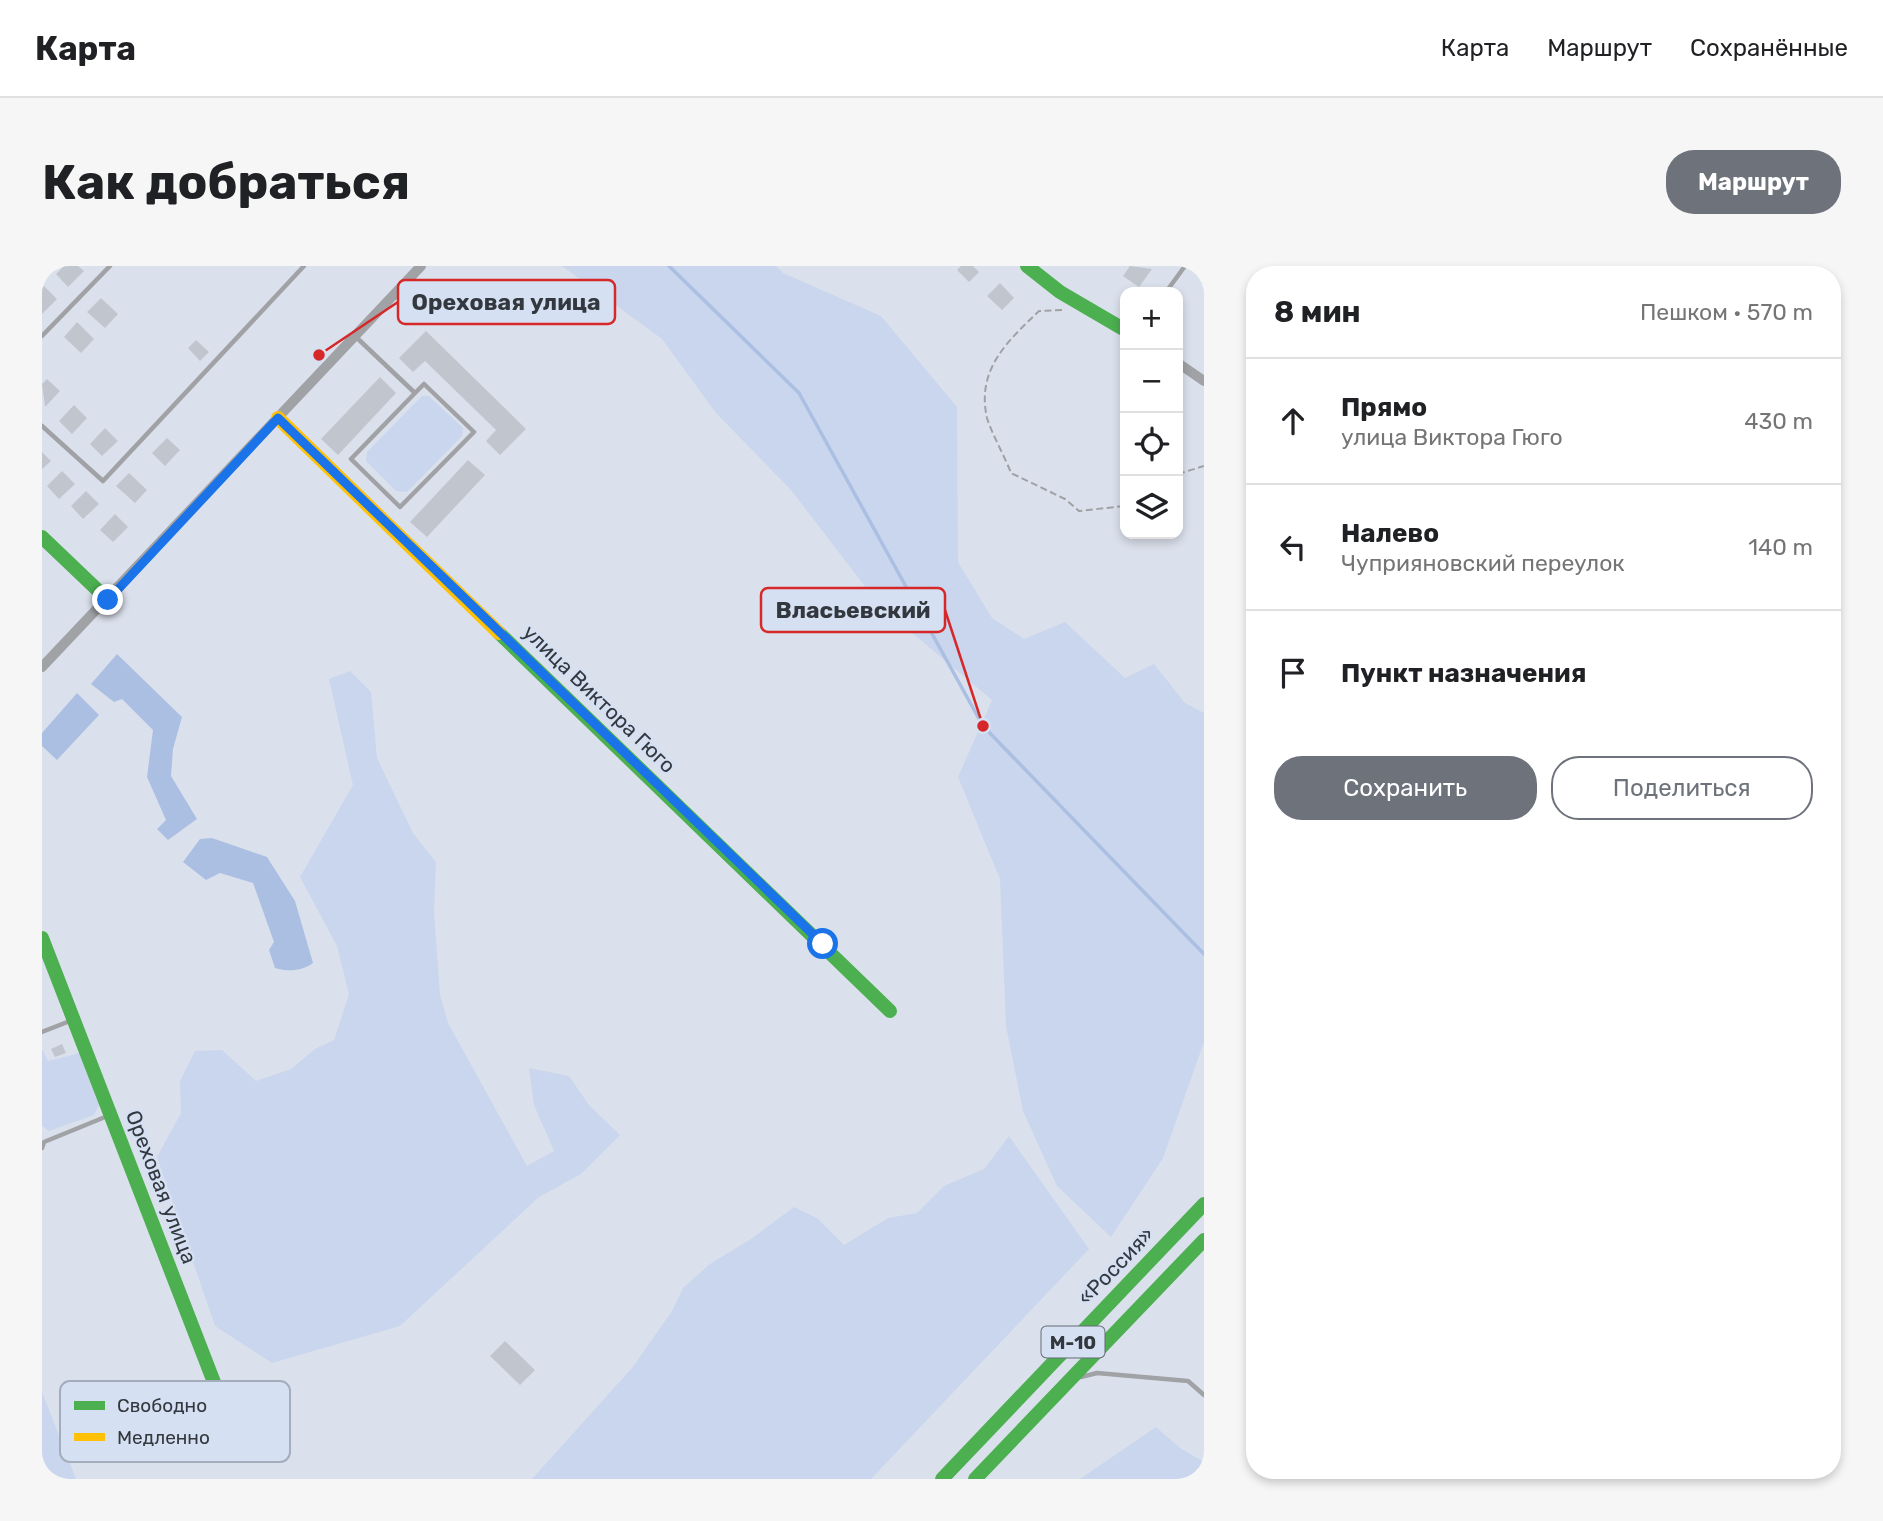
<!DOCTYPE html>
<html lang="ru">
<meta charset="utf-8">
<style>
:root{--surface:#fff;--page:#f6f6f6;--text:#202124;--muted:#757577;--line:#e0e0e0;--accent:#6e727b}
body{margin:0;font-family:Rubik,sans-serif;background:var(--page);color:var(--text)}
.controls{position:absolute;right:21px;top:21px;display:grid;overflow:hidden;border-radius:14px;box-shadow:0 4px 10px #0003}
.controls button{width:63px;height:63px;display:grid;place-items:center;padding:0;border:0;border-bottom:2px solid var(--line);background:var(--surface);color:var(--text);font:35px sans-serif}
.stop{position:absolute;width:21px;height:21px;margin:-16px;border:5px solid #1a73e8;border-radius:50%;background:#fff}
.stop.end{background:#1a73e8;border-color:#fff;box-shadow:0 2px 7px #0008}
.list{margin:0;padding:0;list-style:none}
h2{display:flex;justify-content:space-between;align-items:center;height:91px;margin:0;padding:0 28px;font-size:30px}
h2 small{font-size:23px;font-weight:400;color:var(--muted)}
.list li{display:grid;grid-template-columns:46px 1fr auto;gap:21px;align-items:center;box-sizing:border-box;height:126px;padding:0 28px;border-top:2px solid var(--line)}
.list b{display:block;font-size:26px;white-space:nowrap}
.list p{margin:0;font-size:23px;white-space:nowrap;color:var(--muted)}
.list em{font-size:23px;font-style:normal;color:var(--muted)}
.actions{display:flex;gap:14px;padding:21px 28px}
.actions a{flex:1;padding:16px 0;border:2px solid var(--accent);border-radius:28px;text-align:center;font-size:24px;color:var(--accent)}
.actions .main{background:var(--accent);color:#fff}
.icon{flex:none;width:38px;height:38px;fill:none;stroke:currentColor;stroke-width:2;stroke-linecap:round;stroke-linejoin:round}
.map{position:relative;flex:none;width:1162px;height:1213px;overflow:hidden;border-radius:28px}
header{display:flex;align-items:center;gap:42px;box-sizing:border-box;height:98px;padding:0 35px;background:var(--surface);border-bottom:2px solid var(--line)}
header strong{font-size:33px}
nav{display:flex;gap:38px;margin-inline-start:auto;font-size:24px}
.intro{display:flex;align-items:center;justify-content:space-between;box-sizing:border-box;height:168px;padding:0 42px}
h1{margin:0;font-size:49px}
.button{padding:18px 32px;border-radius:28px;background:var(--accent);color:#fff;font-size:24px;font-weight:700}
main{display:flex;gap:42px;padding:0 42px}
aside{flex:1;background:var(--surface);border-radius:28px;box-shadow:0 4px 10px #0003}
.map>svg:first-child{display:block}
.green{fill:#c9d6ed}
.water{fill:#abbfe2}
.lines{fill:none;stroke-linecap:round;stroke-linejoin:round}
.stream{stroke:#abbfe2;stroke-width:3.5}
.building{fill:#c1c5cd}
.path{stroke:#9fa1a5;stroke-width:2;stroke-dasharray:7 3.5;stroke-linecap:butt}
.lane{stroke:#a0a2a5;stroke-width:4.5}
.street{stroke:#a0a2a5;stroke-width:10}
.fast{stroke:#4caf50;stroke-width:14}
.slow{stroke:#ffc107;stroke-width:14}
.route{stroke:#1a73e8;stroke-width:9}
.labels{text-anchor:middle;stroke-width:5;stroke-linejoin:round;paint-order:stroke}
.shield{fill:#d5e0f2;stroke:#646a74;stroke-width:2}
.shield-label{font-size:19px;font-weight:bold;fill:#33373e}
.street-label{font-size:21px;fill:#33373e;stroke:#d5e0f2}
.key{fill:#d5e0f2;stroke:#a4adbc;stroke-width:2}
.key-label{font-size:19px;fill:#33373e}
.leader{fill:none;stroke:#d62828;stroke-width:2.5}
.callout-dot{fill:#d62828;stroke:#d5e0f2;stroke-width:2.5}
.callout{fill:#d5e0f2;stroke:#d62828;stroke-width:2.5}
.callout-label{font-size:23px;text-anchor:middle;font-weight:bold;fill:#33373e}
</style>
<header>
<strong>Карта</strong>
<nav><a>Карта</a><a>Маршрут</a><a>Сохранённые</a></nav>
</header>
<div class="intro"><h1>Как добраться</h1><a class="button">Маршрут</a></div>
<main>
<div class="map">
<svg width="1162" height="1213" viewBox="0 0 1162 1213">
<rect width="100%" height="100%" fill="#dbe1ec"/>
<path class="green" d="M520,0H734L741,7L839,50L915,141L916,296L950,352L982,373L1023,356L1083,412L1112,398L1143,437L1162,447V776L1121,892L1069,971L1015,920L981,845L964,760L958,613L916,511L950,434L838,340L749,224L674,147L620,73Z
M380,130H387L421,162L420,170L365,226L354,225L324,195L325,186Z
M308,405L329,426L335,492L371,567L394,596L392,645L398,729L406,757L485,900L512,885L492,839L487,802L527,810L547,839L578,869L539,908L497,931L358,1060L230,1097L173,1060L115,891L139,847L138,815L153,785L180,784L214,815L249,803L273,783L292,774L307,728L295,680L258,611L311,519L287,413Z
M0,783L6,795L38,787L57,839L52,849L7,865L0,860Z
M967,870L1047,983L829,1213H490L590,1102L630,1045L641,1022L668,998L709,973L752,941L775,952L802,979L846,952L875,947L902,920L942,903Z
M0,1126L34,1213H0Z
M1114,1161L1138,1182L1162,1196V1213H1038Z"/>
<path class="water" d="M75,388L140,451L131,483L129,510L155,553L126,574L115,563L124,554L105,511L111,464L80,433L72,436L49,418Z
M35,427L57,449L15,494L0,480V467Z
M170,572L225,591L253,635L271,697C260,705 247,706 233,702L227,684L232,676L211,617L178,607L164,614L141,596L158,573Z"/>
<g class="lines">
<path class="stream" d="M627,0L757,127L941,460L1162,688"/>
</g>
<path class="building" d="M22,0H36L42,5L26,21L14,8Z
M919,0H931L937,6L927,16L915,4Z
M1088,0L1110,3L1097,21L1081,10Z
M958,17L972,32L960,44L945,30Z
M2,20L15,33L0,48V22Z
M59,32L76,48L63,62L45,46Z
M35,56L52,73L39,87L22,71Z
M384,65L484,163L458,189L444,175L454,164L383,95L371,106L357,92Z
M154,74L167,86L158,95L146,82Z
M338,111L354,127L296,189L279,173Z
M5,113L18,125L3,141L0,118Z
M32,139L45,152L30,168L17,155Z
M63,162L76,175L60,190L48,178Z
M125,172L138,184L123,200L110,187Z
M0,186L9,195L0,203Z
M426,194L443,209L385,271L368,256Z
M20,205L33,218L17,233L5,220Z
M87,207L105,224L93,237L74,220Z
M44,225L57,238L41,253L29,240Z
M73,248L86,261L71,276L58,264Z
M20,778L24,787L13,791L9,783Z
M463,1075L493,1104L478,1119L448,1090Z"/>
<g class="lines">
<path class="path" d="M1020,44L997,45C966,75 934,103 945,152C949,166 963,191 969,207L1023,233L1037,245L1083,240
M1136,208L1162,200"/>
<path class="lane" d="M1124,26L1143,0
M0,70L68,0
M314,71L373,127L309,193L358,241L432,166L382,118L373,127
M0,160L61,215L262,0
M0,766L28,755
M0,882L2,876L68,849
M1039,1111L1055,1107L1146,1115L1162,1129"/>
<path class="street" d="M1136,97L1162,115
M0,401L379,0"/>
<path class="fast" d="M985,0L1018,26L1083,64
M0,271L66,334
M457,367L848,745
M0,672L199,1186
M900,1213L1162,938
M933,1213L1162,974"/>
<path class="slow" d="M236,152L457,367"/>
</g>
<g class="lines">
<path class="route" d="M66,334L236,152L781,678"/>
</g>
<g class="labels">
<rect class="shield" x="999.5" y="1060.5" width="63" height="31" rx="5"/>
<g class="shield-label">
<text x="1031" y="1083">М-10</text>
</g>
<g class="street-label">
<text transform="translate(557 433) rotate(44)" y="7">улица Виктора Гюго</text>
<text transform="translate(119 921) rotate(69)" y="7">Ореховая улица</text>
<text transform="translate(1074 1000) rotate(-46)" y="7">«Россия»</text>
</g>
</g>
<rect x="18" y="1115" width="230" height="81" rx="10" class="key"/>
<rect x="32" y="1135" width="31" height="9" fill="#4caf50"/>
<rect x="32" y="1167" width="31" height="8" fill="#ffc107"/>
<g class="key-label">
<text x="75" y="1146">Свободно</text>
<text x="75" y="1178">Медленно</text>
</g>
<path class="leader" d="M277 89L356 36M941 460L903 344"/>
<g class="callout-dot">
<circle cx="277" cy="89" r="7"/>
<circle cx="941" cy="460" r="7"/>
</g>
<g class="callout">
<rect x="356" y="14" width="217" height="44" rx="7"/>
<rect x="719" y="322" width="184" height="44" rx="7"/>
</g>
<g class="callout-label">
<text x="464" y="44">Ореховая улица</text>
<text x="811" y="352">Власьевский</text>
</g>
</svg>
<div class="controls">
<button>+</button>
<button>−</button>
<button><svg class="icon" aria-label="locate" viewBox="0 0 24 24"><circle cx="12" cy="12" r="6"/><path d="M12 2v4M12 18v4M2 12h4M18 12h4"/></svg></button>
<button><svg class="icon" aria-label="layers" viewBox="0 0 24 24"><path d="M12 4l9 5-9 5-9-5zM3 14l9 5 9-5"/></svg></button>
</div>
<div class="stop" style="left:781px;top:678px"></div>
<div class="stop end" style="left:66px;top:334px"></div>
</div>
<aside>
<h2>8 мин<small>Пешком · 570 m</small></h2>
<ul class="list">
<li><svg class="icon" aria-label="ahead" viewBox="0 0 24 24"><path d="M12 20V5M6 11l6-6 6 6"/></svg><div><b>Прямо</b><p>улица Виктора Гюго</p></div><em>430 m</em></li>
<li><svg class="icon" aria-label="left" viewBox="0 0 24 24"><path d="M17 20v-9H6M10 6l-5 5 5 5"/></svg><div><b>Налево</b><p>Чуприяновский переулок</p></div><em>140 m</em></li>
<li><svg class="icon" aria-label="arrive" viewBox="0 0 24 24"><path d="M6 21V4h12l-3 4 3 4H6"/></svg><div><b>Пункт назначения</b></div></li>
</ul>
<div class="actions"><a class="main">Сохранить</a><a>Поделиться</a></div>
</aside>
</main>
